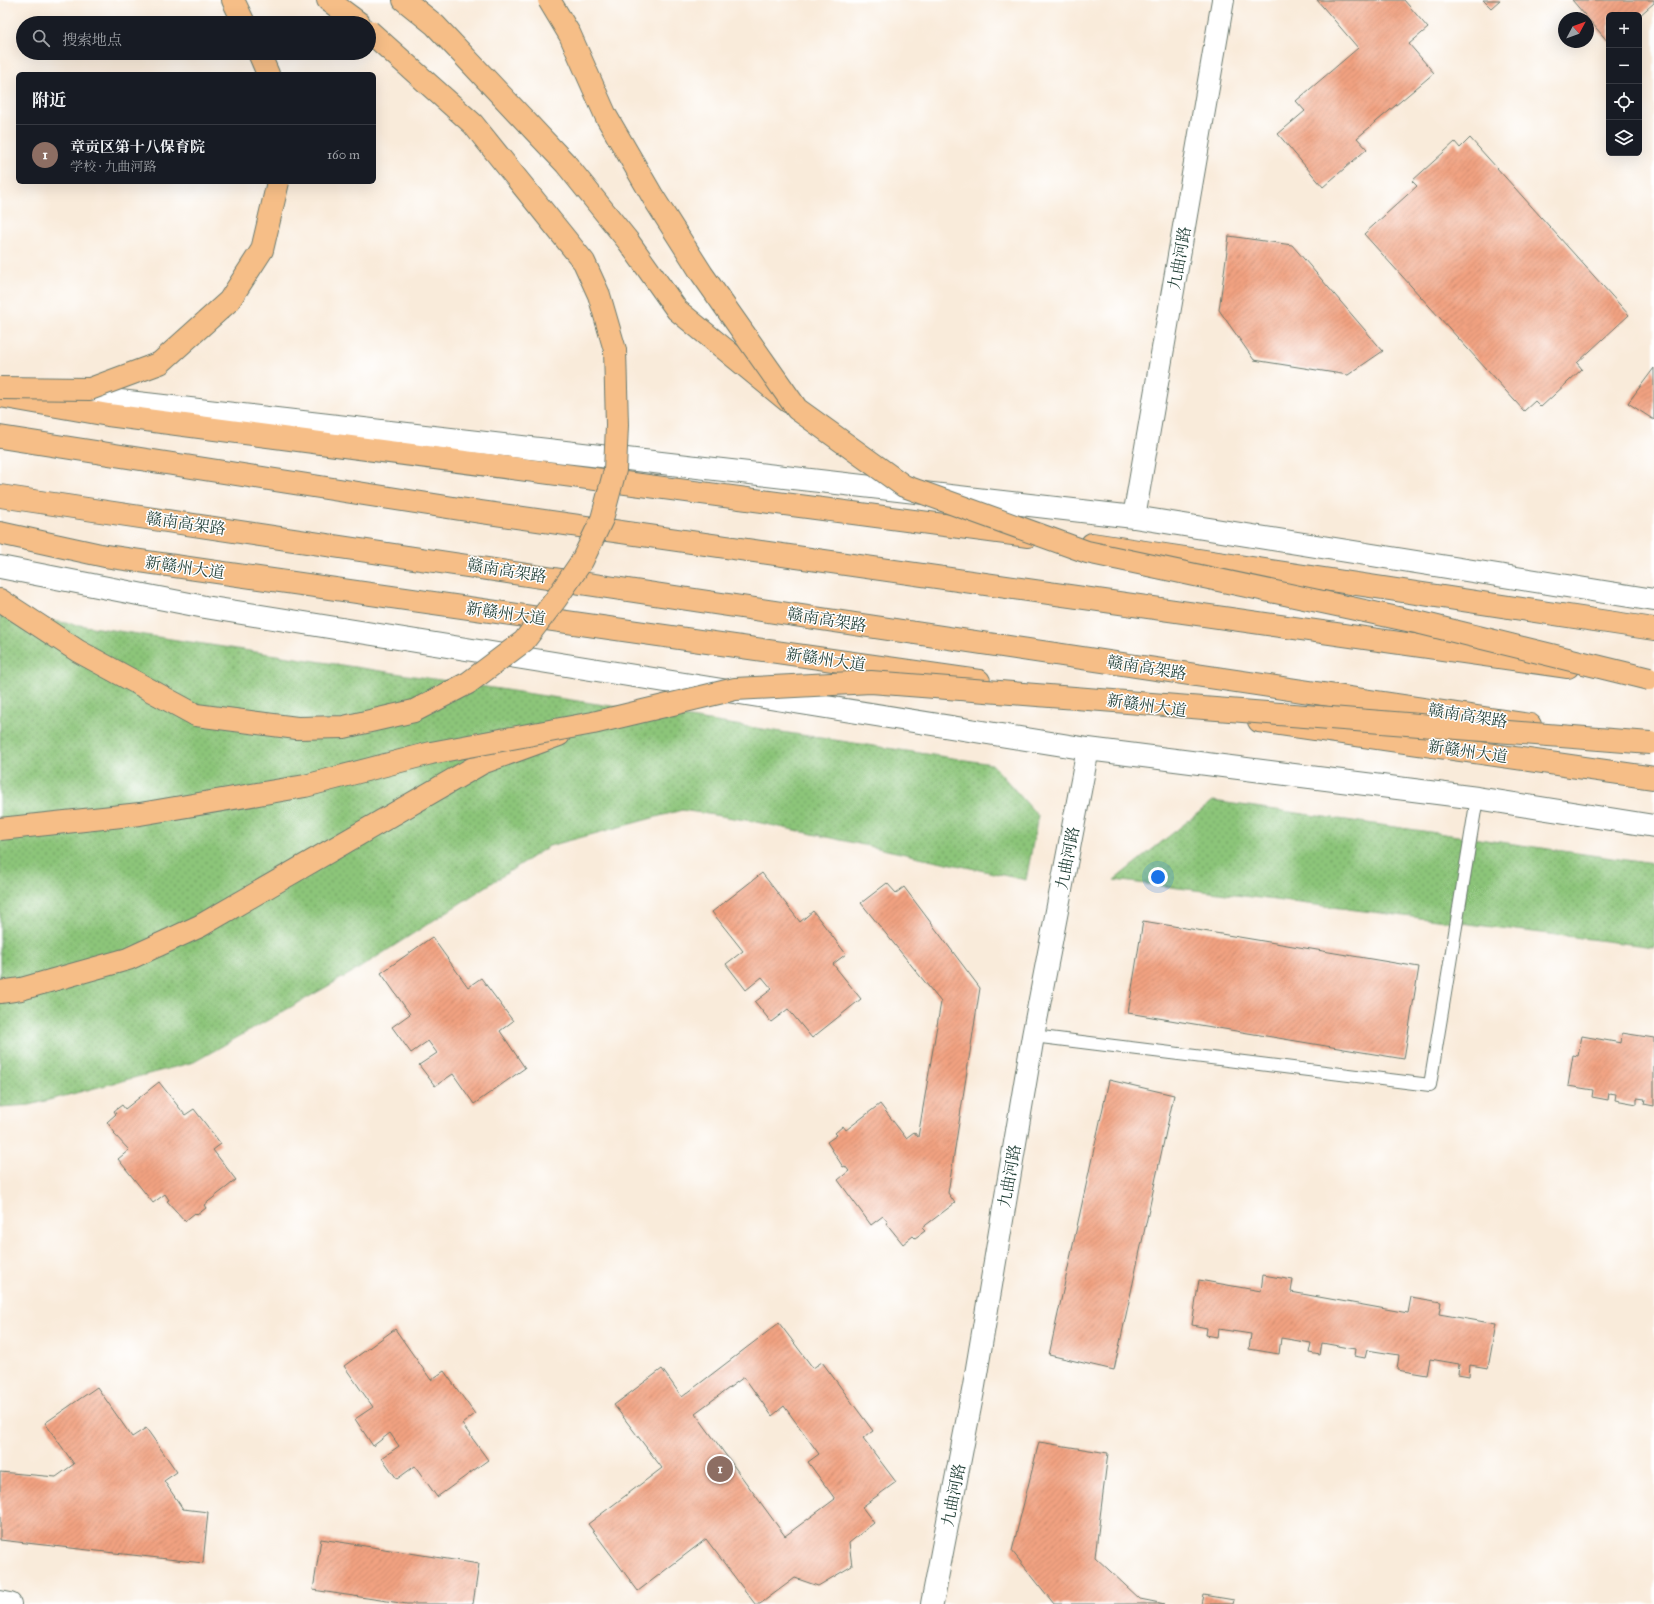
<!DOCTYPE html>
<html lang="zh">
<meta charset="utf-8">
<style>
:root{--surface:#171b24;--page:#20242c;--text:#f1f3f6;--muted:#9ea1a6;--line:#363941;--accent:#d690ce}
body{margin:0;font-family:"IM FELL Great Primer","Noto Serif SC",serif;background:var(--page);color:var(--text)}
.controls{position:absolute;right:12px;top:12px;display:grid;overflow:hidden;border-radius:6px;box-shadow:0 4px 16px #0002}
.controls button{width:36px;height:36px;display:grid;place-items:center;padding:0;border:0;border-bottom:1px solid var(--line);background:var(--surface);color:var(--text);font:20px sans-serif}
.compass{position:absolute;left:1558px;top:12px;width:36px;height:36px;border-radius:50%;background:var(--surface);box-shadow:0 4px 16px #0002;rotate:49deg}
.you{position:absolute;left:1158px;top:877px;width:14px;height:14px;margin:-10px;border:3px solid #fff;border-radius:50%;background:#1a73e8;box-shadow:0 0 0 6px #1a73e833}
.badge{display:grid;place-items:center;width:26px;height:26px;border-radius:50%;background:var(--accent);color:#fff;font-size:13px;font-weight:700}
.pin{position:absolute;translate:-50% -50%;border:2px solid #fff;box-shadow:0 1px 4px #0006}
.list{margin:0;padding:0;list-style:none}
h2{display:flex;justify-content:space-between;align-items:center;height:52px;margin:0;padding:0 16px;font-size:17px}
h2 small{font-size:13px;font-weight:400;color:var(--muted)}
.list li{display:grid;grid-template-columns:26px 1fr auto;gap:12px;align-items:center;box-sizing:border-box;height:60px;padding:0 16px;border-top:1px solid var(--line)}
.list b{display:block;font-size:15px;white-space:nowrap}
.list p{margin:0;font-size:13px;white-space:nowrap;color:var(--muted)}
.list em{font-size:13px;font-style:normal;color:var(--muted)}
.icon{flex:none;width:22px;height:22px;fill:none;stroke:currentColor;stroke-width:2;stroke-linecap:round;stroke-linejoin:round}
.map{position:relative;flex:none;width:1654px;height:1604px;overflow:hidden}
.search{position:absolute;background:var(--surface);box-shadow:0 4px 16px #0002;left:16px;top:16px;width:360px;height:44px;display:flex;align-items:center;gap:10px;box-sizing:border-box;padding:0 14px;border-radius:22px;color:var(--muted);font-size:15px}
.panel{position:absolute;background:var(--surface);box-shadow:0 4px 16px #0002;left:16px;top:72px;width:360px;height:112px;border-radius:6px}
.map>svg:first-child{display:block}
.park{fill:url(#park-dots);stroke:#568156}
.building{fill:url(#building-hatch);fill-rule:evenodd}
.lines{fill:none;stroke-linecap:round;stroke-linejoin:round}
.service-casing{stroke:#6b7a6e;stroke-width:14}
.tertiary-casing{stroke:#6b7a6e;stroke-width:24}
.primary-casing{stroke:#6b7a6e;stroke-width:24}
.trunk-casing{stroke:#6b7a6e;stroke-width:24}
.service{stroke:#fff;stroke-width:12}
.tertiary{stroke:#fff;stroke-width:22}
.primary{stroke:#f6be87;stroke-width:22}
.trunk{stroke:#f6be87;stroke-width:22}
.trunk-bridge-casing{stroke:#6b7a6e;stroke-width:24;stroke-linecap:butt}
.trunk-bridge{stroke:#f6be87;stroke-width:22}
.labels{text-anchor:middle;stroke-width:3;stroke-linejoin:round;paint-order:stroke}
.street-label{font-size:16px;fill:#1f3d34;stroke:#fff}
</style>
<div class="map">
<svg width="1654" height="1604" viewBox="0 0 1654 1604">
<defs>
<pattern id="park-dots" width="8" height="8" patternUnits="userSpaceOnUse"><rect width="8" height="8" fill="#8cc579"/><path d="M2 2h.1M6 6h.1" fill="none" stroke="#72a164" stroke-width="1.8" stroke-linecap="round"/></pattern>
<pattern id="building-hatch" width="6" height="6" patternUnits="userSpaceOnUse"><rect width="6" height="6" fill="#f2a281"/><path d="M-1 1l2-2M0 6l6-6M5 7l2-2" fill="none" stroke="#c3856a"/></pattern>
</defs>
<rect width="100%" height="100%" fill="#fff"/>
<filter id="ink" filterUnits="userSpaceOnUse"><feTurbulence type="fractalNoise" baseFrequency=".025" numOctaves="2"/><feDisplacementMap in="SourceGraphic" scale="8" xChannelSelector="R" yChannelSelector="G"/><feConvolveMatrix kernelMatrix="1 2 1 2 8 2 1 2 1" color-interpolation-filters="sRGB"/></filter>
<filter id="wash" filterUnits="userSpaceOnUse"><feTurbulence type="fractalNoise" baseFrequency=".012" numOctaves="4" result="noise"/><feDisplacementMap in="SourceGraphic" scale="16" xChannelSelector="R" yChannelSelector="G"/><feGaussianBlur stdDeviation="0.9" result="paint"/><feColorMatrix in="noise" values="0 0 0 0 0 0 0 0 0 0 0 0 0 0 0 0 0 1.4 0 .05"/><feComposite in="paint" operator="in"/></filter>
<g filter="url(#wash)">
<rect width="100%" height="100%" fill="#f9ebda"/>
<path class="park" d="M0,613L992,764L1038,816L1026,880L752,821L682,810L549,846L358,969L194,1062L30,1105L0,1107Z
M1213,801L1654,864V947L1114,880Z"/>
<g id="blocks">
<path class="building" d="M1317,0H1404L1428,28L1409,44L1434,73L1357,138L1367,149L1323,187L1278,134L1305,111L1296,101L1358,48Z
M1483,0H1500L1491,8Z
M1572,0H1654V3L1639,16L1609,15V43Z
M1470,138L1629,315L1577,363L1582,369L1541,407L1535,401L1524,411L1364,234L1417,186L1412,181L1455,142L1460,148Z
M1229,236L1292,245L1383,351L1348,375L1254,360L1219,310Z
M1654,368V420L1628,403Z
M762,873L800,922L813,911L846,954L833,964L861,999L812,1038L788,1009L771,1022L755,1002L772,989L762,977L746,990L726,964L743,951L712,912Z
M887,883L896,893L904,887L980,988L948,1193L955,1203L922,1228L925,1231L915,1238L913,1236L903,1244L886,1223L888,1222L883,1216L871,1225L838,1180L849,1171L845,1166L843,1167L827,1142L837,1135L835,1133L843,1126L846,1130L880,1104L906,1138L914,1132L918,1137L941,1002L861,903Z
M1143,921L1419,967L1404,1059L1128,1013Z
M432,937L468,987L481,978L513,1021L500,1031L525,1068L474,1104L453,1074L435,1086L419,1065L437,1053L428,1041L411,1053L392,1027L410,1014L381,973Z
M1622,1033L1654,1038V1106L1644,1104L1645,1099L1637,1098V1104L1615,1100L1616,1094L1609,1093L1608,1100L1592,1097L1593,1090L1568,1086L1573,1055L1578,1056L1582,1036L1621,1043Z
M1109,1080L1174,1095L1114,1370L1049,1355Z
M159,1082L185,1115L194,1109L221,1144L213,1150L236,1180L204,1205L206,1208L197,1215L195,1213L185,1221L167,1201L169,1200L165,1194L153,1203L118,1159L129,1150L114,1134L115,1133L107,1122L116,1114L114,1111L122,1105L125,1109Z
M1263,1275L1293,1280L1291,1292L1408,1313L1411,1297L1441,1302L1439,1314L1496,1324L1488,1368L1470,1365L1469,1376L1458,1374L1459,1364L1430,1359L1427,1375L1397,1370L1399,1355L1367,1350L1365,1358L1354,1356L1355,1349L1322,1343L1320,1355L1309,1353L1311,1343L1281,1338L1279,1354L1249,1349L1251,1334L1218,1329L1217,1337L1206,1335L1207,1328L1192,1325L1199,1280L1261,1291Z
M779,1323L813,1368L822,1362L873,1431L863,1438L896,1482L862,1507L874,1523L849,1543L852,1566L818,1586L795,1578L760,1604H755L706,1539L638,1591L588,1524L662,1468L614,1405L662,1369L682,1397ZM744,1377L772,1416L784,1406L819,1454L808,1462L835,1499L785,1536L695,1413Z
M395,1329L431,1380L444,1371L475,1414L462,1424L488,1460L437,1497L415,1466L397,1479L382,1458L399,1446L390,1433L373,1446L355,1419L373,1407L344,1366Z
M97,1387L132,1437L146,1428L177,1472L164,1481L183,1509L208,1512L203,1563L0,1540V1472L56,1477L74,1464L45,1423Z
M1039,1442L1108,1453L1095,1557L1140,1599L1165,1604H1054L1012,1551Z
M321,1539L479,1564L473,1604H407L313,1590Z
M1204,1595L1234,1600L1233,1604H1202Z"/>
</g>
</g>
<g filter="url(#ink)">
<use href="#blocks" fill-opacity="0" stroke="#6b7a6e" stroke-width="1"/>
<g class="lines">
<g class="service-casing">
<path id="service" d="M1033,1036L1430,1085L1477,798"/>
</g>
<g class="tertiary-casing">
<path id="tertiary" d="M67,395L1134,517L1654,600
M1134,517L1223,0
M0,567L205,607L1088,749L1477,798L1654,826
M0,1602L10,1604
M932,1604L974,1386L1033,1036L1088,749"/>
</g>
<g class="primary-casing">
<path id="primary" d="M0,396L108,415L1028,536
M0,533L105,556L979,681
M1092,544L1654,629
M1259,721L1654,778"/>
</g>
<g class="trunk-casing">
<path id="trunk" d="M233,0L244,23
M328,0L359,23
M404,0L435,25L566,164L628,241L677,310L789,402
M259,53L268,74
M0,437L460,509L1568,667
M0,496L1530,725
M0,600L78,651L196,715
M0,992L21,989L128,959L200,926L482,763L559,735"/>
</g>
<use href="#service" class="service"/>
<use href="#tertiary" class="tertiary"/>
<use href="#primary" class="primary"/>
<use href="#trunk" class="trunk"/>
<g class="trunk-bridge-casing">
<path id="trunk-bridge" d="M549,0L570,35L606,116L653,197L702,274L797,409L904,486L1087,552L1421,623L1649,679
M0,388L90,389L160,363L229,301L262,250L278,182
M196,715L297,728L344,727L414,711L468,683L524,641L556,599L582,561L602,519L615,470L617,425L615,350L599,295L584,262L473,124L369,31
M0,829L140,814L305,786L431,753L593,723L735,689L871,682L1650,743"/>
</g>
<use href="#trunk-bridge" class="trunk-bridge"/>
</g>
</g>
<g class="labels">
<g class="street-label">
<text transform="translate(1179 258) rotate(-80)" y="6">九曲河路</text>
<text transform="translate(186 523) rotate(8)" y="6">赣南高架路</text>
<text transform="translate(185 567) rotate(8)" y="6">新赣州大道</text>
<text transform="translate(507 570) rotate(9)" y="6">赣南高架路</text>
<text transform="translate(506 613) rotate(8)" y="6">新赣州大道</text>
<text transform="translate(827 619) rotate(9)" y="6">赣南高架路</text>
<text transform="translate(826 659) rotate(8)" y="6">新赣州大道</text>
<text transform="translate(1147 667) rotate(9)" y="6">赣南高架路</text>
<text transform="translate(1147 705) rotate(8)" y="6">新赣州大道</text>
<text transform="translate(1468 715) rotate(9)" y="6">赣南高架路</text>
<text transform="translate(1468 751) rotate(8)" y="6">新赣州大道</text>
<text transform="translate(1067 858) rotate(-79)" y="6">九曲河路</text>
<text transform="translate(1009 1176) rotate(-80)" y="6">九曲河路</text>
<text transform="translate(953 1495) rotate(-79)" y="6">九曲河路</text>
</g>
</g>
</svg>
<div class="controls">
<button>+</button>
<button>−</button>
<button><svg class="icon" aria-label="locate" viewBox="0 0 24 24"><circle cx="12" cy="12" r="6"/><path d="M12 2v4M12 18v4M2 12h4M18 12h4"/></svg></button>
<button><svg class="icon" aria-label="layers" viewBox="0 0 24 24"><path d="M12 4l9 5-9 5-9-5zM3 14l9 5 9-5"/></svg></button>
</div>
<svg class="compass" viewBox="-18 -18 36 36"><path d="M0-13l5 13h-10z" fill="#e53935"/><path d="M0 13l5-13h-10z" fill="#9ea1a6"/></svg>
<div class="you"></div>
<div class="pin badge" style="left:720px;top:1469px;background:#8d6e63">1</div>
<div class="search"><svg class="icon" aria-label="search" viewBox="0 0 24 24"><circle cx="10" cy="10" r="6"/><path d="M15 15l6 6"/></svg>搜索地点</div>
<section class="panel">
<h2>附近<small></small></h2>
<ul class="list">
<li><span class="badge" style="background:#8d6e63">1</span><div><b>章贡区第十八保育院</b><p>学校 · 九曲河路</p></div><em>160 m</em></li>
</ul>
</section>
</div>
